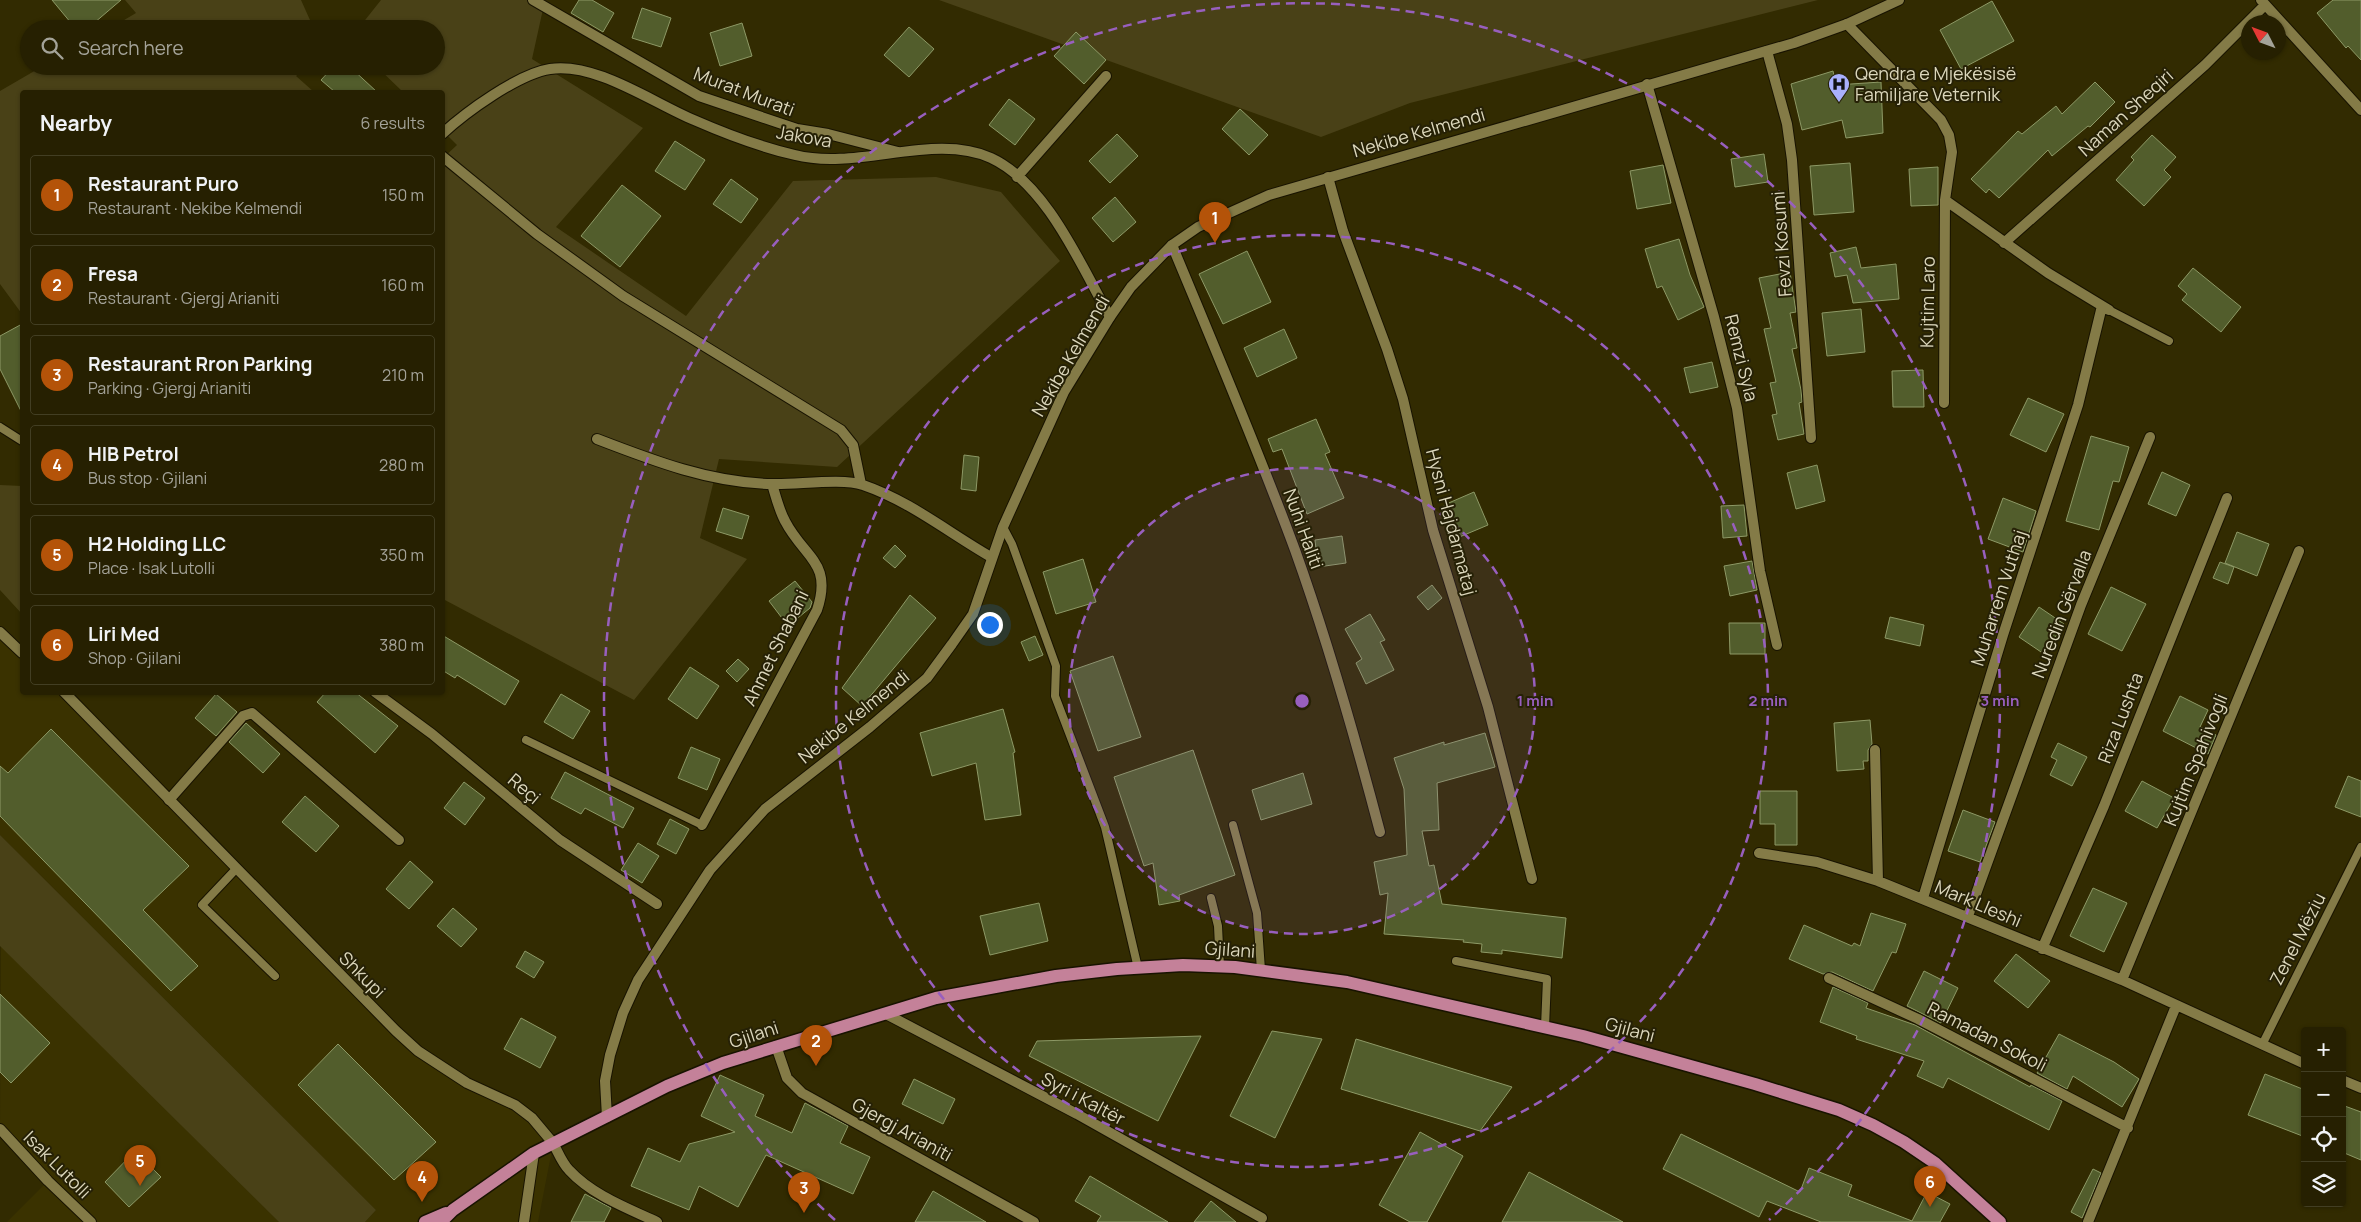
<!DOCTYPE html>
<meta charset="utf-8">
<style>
:root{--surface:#262001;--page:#322d10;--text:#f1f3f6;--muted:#a4a399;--line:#423e23;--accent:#b45309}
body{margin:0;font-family:Manrope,sans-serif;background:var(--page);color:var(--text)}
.controls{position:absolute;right:15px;bottom:15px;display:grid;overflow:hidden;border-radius:5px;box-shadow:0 1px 4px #0004}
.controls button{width:45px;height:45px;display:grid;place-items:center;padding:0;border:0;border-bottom:1px solid var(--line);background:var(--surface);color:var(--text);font:25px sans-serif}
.compass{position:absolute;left:2241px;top:15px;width:45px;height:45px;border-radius:50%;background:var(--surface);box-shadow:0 1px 4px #0004;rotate:312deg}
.you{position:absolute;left:989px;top:624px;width:18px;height:18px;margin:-12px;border:4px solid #fff;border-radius:50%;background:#1a73e8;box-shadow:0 0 0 8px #1a73e833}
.badge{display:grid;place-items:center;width:32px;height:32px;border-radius:50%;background:var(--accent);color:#fff;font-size:16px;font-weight:700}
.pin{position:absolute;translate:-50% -41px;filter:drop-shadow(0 1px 2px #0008)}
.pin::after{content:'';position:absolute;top:26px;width:18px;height:15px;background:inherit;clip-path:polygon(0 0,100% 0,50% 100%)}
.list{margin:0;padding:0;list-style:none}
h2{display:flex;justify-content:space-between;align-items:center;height:65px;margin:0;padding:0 20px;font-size:21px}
h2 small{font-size:16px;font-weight:400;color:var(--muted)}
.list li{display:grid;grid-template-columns:32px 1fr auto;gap:15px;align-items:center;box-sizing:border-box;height:80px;margin:0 10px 10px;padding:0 10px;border:1px solid var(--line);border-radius:5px}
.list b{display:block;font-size:19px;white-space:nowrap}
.list p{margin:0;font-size:16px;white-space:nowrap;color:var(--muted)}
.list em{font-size:16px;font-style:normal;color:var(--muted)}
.icon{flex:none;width:28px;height:28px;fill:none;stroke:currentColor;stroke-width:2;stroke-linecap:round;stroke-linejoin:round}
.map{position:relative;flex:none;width:2361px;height:1222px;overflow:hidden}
.search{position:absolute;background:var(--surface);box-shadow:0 1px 4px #0004;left:20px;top:20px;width:425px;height:55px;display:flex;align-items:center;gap:12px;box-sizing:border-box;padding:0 18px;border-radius:28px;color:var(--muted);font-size:19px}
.panel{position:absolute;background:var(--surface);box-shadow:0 1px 4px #0004;left:20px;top:90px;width:425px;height:605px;border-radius:5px}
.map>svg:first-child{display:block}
.built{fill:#3a3200}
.green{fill:#494117}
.building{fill:#525d2c;stroke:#8d9966}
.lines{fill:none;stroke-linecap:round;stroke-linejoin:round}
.service-casing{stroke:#181300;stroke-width:10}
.minor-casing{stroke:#181300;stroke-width:12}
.tertiary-casing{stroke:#181300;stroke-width:12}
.primary-casing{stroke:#181300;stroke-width:15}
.service{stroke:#847b47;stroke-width:8}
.minor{stroke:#847b47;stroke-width:10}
.tertiary{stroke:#847b47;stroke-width:10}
.primary{stroke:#c48199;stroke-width:12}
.ring{fill:none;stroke:#985fbe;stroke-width:2.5;stroke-dasharray:9 6}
.labels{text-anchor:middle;stroke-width:4;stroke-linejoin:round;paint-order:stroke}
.poi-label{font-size:18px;fill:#dcd7bc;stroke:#262106;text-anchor:start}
.street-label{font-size:18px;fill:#dcd7bc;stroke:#262106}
.centre{fill:#985fbe;stroke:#262106;stroke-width:2.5}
.ring-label{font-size:15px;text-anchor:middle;font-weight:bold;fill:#985fbe;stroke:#262106;stroke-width:4;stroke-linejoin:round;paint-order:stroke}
</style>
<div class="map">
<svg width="2361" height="1222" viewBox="0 0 2361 1222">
<rect width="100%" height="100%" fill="#322b01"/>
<path class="built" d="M0,632L22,653V692L64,693L418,1051L532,1118L552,1150L538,1222H365L376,1210L0,835Z
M1,945L279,1222H7L48,1181L0,1132Z"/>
<path class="green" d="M125,0H301L314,29H109L136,13Z
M381,0H545L532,59L643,128L556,227L686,316L793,181L936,177L1001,192L1060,261L837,467L719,459L700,538L747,559L634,700L443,599L442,159L457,145L443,131L442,92H403L376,66H436V29H358Z
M939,0H1818L1410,103L1321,137Z
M43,66H307L296,76L314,92H22V314L0,284V91Z
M0,485L22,486V614L0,590Z
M0,835L376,1210L365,1222H279L0,946Z"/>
<path class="building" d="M52,0H121L87,29H76Z
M579,0H592L614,13L603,32L571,13Z
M2333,0H2361V60L2348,46L2346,48L2317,13Z
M1992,1L2014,41L1961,69L1940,30Z
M642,8L671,18L661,47L632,38Z
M742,23L752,56L720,66L710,33Z
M909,27L934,49L909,77L884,55Z
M1076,32L1106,60L1084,84L1054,56Z
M334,66H349L377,92H335L321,80Z
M1833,71L1836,85L1881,82L1883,133L1846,138L1842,120L1802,130L1791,84Z
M2095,82L2115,102L2090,127L2088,126L2052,156L2048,150L1999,198L1989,189L1986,193L1971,179L2018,131L2022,134L2056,106L2062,114Z
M1009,99L1035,119L1015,145L989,125Z
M1240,109L1268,135L1249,155L1222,129Z
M1117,134L1138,156L1110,183L1089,161Z
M2152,135L2176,157L2164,170L2171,177L2144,206L2116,180L2134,160L2131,157Z
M675,141L705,160L685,190L655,171Z
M1764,154L1768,182L1735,187L1731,159Z
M1850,163L1854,212L1814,215L1810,166Z
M1663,165L1671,203L1637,209L1630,171Z
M1938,167V205L1911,206L1909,169Z
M731,179L758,199L741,223L713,204Z
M622,185L661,216L620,267L581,236Z
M1115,197L1136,222L1113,242L1092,218Z
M1679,239L1690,275L1704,307L1678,320L1662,286L1657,288L1645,249Z
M1856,247L1861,268L1896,264L1899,299L1853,303L1847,275L1835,277L1830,253Z
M1247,251L1271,302L1223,324L1199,274Z
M2193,268L2241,307L2221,332L2182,300L2187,294L2178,286Z
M1790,272L1796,312L1790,313L1797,348L1792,349L1801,390L1802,402L1799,403L1804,434L1778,440L1772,415L1777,414L1770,383L1776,382L1764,329L1771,328L1759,278Z
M1861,309L1865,352L1827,356L1822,313Z
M22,324V413L0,369V336Z
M1284,329L1297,358L1257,377L1244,348Z
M1712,362L1718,387L1690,393L1684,368Z
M1923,370L1924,407H1893L1892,371Z
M2028,398L2064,414L2046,452L2010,435Z
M1316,419L1330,452L1325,454L1344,498L1307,514L1282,449L1273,452L1268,439Z
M2091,436L2129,447L2119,482L2113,481L2099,530L2066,521Z
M964,455L979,457L976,491L961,489Z
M1817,465L1825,501L1796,509L1787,473Z
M2162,472L2190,485L2176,516L2148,504Z
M1474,492L1488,525L1457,538L1444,505Z
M2003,498L2036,511L2023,552L1988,539Z
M1744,505L1747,536L1723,538L1721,506Z
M723,508L749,516L742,539L716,531Z
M2237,532L2269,544L2257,576L2225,563Z
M1342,536L1346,563L1318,567L1315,540Z
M895,545L906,556L895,568L883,558Z
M1083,559L1096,602L1056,614L1043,572Z
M1752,561L1757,590L1730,596L1724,566Z
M2220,562L2234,567L2228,584L2213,578Z
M795,581L812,602L810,608L788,626L769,601Z
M1432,585L1442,598L1428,610L1417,597Z
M2111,587L2146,604L2122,651L2088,634Z
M910,595L936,618L862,706L842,688Z
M2039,607L2064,624L2044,654L2019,637Z
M1370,614L1385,640L1380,642L1394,670L1366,684L1356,663L1362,659L1345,629Z
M1890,617L1924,625L1920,646L1885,638Z
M1729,623H1765V654H1730Z
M442,635L519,681L505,705L457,675L455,678L442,670Z
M1035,636L1043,655L1029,661L1021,642Z
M1113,656L1141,737L1098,751L1070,671Z
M738,659L749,669L737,682L726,671Z
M690,667L719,686L697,719L668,699Z
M326,692H355L398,726L375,753L317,702Z
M216,694L237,712L216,736L195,718Z
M561,694L590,711L573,739L544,722Z
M2180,696L2208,710L2200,727L2216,735L2208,754L2163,731Z
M1003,709L1015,752L1013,753L1021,815L985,820L976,763L932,776L920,733Z
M1870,720L1872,744L1868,750V761H1863L1864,769L1837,771L1834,723Z
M246,723L280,754L263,773L229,742Z
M51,729L189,866L143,910L198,966L171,991L0,816V766L8,773Z
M1485,733L1495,767L1437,783L1439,830L1422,831L1429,866L1434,865L1442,904L1566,918L1562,958L1502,950V954L1481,952L1482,944L1463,942L1464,940L1384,934L1388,893L1380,895L1374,862L1407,855L1404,789L1394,758L1444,742V745Z
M2058,743L2087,757L2072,786L2050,775L2057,760L2051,757Z
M691,747L720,759L707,790L678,778Z
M1193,750L1235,875L1179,895L1180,901L1159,905L1153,863L1144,866L1114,777Z
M565,772L634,808L623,828L585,808L581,814L551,798Z
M1303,773L1312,804L1261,820L1252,790Z
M2348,776L2361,781V817L2335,807Z
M2142,781L2174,798L2157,828L2125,811Z
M464,782L485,798L465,825L444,808Z
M1760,791H1797V845H1775V824H1760Z
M305,796L339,826L316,852L282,822Z
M1963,810L1995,822L1980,862L1948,851Z
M670,819L689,829L676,854L657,844Z
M638,843L659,856L642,883L621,870Z
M410,861L433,882L409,909L386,889Z
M2093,888L2127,903L2104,952L2070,936Z
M1039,903L1048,941L990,955L980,916Z
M453,908L477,929L461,947L437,926Z
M1871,913L1906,924L1896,953L1892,952L1873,991L1832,972L1823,974L1789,959L1804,925L1852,946L1854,943L1860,946Z
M525,951L544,962L534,978L516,967Z
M2016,954L2050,981L2028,1008L1994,981Z
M1924,971L1958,988L1941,1023L1907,1006Z
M1833,987L1868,1003L1866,1008L1915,1025L2030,1087L2031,1085L2062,1101L2049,1130L1948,1078L1943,1088L1917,1076L1924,1061L1856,1039L1857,1036L1820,1022Z
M0,994L50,1043L11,1083L0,1072Z
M521,1018L556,1037L540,1068L504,1049Z
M1272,1031L1322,1039L1275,1138L1230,1116Z
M2059,1034L2114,1062L2139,1079L2122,1107L2073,1076L2067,1089L2037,1073Z
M1201,1036L1158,1121L1029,1056L1037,1041Z
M1356,1039L1512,1087L1480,1131L1341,1089Z
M338,1044L436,1142L394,1180L298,1085Z
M2265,1074L2305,1090V1137L2248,1115Z
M720,1075L764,1095L755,1116L792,1133L805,1103L848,1126L840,1143L870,1157L853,1194L766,1155L738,1207L699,1186L689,1210L631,1186L648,1148L680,1162L689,1144L735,1132L701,1116Z
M914,1079L955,1099L943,1124L902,1104Z
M2342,1105L2361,1112V1160L2342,1152Z
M1420,1132L1463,1156L1427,1222H1410L1379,1205Z
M1681,1134L1800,1192L1809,1168L1852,1185L1848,1196L1912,1221L1927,1192L1950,1204L1940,1222H1821L1767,1201L1759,1217L1663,1169Z
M135,1151L161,1177L129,1207L105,1182Z
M2093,1169L2101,1173L2082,1218L2071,1212Z
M1529,1172L1623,1222H1502Z
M1090,1176L1168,1222H1097L1101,1216L1075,1201Z
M933,1191L986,1222H915Z
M585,1194L611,1208L604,1222H571Z
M1211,1201L1236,1222H1194Z"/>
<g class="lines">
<g class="service-casing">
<path id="service" d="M2109,310L2169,341
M0,427L22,441
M1003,527L1012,544L1056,666L1055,696L1105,827L1138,968
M526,740L702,825
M1233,825L1257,913L1261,970
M236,869L202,905L275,976
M1211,898L1218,926L1220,967
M1456,961L1547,979L1545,1027
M2262,1045L2361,847"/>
</g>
<g class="minor-casing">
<path id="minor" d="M533,0L699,96L797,129L828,134L898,152
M2261,0L2361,110
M1847,24L1941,120L1949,135L1952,152L1945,200L1944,403
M1767,51L1787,124L1792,160L1811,438
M1647,84L1714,317L1737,408L1760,571L1777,645
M442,134C466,112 518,74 550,69C596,62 653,103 694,120C726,134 760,147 795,155C858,171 934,132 991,158C1047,184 1081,266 1110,317
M442,156L537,234L623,296L841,430L853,445L861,484
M1017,177L1106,76
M1328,177L1343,231L1387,349L1403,399L1433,530L1488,707L1532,879
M1945,200L2048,273L2109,310
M2004,243L2205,65L2265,5
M1172,245C1214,346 1257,447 1295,550C1328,642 1355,737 1380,832
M597,439C654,461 711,483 772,484C796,485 842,478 863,485C910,501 949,533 991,557
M375,692L432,734L560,840L657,904
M1875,750L1878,881
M169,800L243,716L252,713L399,840
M702,825L817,610C833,562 804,558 785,521C779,510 776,497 772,484
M1759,853L1817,862L1878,881L2122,980L2305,1064
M1923,898L2003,635L2078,405L2102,306
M1968,916L2081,605L2150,437
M2042,949L2104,806L2227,498
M1829,978L1918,1019L2128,1128
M2122,980L2299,551
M886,1014L1077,1114L1262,1218
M776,1046L787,1078L802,1093L1034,1222
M2342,1080L2361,1088
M0,1129L48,1181L91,1222
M553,1143C558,1152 562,1163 569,1170C592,1195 627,1208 657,1222
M524,1222L534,1153
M2088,1222L2176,1006"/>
</g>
<g class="tertiary-casing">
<path id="tertiary" d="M0,632L22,653
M64,692L396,1031L418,1051L467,1083L515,1105L532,1118L553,1143
M607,1117L605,1081L610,1055L623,1013L638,980L710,870L765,809L870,727L927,678L952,644L973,614L1003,527L1064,392L1110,317L1131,287L1172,245L1198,227L1269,195L1794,43L1847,24L1899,0"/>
</g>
<g class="primary-casing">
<path id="primary" d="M425,1222L446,1213
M441,1222L453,1210L534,1153L667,1086L723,1063L936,998L1056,976L1117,969L1183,965L1235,967L1347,982L1583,1036L1755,1084L1839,1110L1873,1125L1904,1142L1935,1163L2000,1222"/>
</g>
<use href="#service" class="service"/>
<use href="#minor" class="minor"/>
<use href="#tertiary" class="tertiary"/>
<use href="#primary" class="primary"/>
</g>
<circle cx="1302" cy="701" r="233" fill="#985fbe" fill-opacity=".12"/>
<g class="ring">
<circle cx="1302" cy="701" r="233"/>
<circle cx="1302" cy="701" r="466"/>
<path d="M835 1220A698 698 0 1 1 1769 1220"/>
</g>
<defs>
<g id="hospital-pin" transform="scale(1.125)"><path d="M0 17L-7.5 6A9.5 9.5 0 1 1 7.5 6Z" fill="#a9b0fc" stroke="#262106"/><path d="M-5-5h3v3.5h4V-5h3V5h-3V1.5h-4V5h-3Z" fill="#111"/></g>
</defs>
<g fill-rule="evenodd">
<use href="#hospital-pin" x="1839" y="84"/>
</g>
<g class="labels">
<g class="poi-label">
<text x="1855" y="80">Qendra e Mjekësisë<tspan x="1855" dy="21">Familjare Veternik</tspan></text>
</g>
<g class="street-label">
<text transform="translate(744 92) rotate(21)" y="6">Murat Murati</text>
<text transform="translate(2126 113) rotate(-42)" y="6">Naman Sheqiri</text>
<text transform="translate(1419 133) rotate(-16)" y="6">Nekibe Kelmendi</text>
<text transform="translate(804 137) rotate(10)" y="6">Jakova</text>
<text transform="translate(1782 244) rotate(-94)" y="6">Fevzi Kosumi</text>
<text transform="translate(1928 302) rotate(-89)" y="6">Kujtim Laro</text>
<text transform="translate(1071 356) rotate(-60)" y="6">Nekibe Kelmendi</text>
<text transform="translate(1741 358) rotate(76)" y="6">Remzi Syla</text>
<text transform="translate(1451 522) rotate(75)" y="6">Hysni Hajdarmataj</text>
<text transform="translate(1303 529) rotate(70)" y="6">Nuhi Haliti</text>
<text transform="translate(1999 598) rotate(-72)" y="6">Muharrem Vuthaj</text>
<text transform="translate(2062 614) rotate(-69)" y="6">Nuredin Gërvalla</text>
<text transform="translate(776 648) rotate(-64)" y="6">Ahmet Shabani</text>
<text transform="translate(854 717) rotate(-39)" y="6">Nekibe Kelmendi</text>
<text transform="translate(2121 718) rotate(-69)" y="6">Riza Lushta</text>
<text transform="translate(2196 760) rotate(-68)" y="6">Kujtim Spahivogli</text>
<text transform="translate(524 789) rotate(40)" y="6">Reçi</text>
<text transform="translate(1978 904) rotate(23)" y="6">Mark Lleshi</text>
<text transform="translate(2298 939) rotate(-63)" y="6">Zenel Mëziu</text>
<text transform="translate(1230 950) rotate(4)" y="6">Gjilani</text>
<text transform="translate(362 975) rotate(45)" y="6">Shkupi</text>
<text transform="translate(1630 1030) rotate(15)" y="6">Gjilani</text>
<text transform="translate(754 1035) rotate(-18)" y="6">Gjilani</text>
<text transform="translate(1987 1037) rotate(27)" y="6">Ramadan Sokoli</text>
<text transform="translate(1083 1099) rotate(28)" y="6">Syri i Kaltër</text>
<text transform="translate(902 1130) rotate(29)" y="6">Gjergj Arianiti</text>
<text transform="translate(57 1165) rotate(45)" y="6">Isak Lutolli</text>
</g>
</g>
<circle cx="1302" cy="701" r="8" class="centre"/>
<g class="ring-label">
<text x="1535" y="706">1 min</text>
<text x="1768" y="706">2 min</text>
<text x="2000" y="706">3 min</text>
</g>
</svg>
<div class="controls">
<button>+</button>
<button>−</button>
<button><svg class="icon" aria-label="locate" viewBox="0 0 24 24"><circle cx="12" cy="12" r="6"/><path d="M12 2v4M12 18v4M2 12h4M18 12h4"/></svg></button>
<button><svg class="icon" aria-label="layers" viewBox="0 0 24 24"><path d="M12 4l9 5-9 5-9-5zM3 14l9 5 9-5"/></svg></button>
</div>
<svg class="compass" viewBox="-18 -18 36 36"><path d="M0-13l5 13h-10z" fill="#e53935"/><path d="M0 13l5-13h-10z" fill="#a4a399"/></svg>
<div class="you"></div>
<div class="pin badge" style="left:1215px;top:243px">1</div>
<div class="pin badge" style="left:816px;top:1066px">2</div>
<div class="pin badge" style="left:804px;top:1213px">3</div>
<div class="pin badge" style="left:422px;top:1202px">4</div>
<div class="pin badge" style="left:140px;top:1186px">5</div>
<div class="pin badge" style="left:1930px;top:1207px">6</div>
<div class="search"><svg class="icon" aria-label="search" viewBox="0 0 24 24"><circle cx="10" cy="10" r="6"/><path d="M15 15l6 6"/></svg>Search here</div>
<section class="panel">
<h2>Nearby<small>6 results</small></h2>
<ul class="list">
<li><span class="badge">1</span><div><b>Restaurant Puro</b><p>Restaurant · Nekibe Kelmendi</p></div><em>150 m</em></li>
<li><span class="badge">2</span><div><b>Fresa</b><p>Restaurant · Gjergj Arianiti</p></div><em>160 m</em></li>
<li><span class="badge">3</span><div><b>Restaurant Rron Parking</b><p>Parking · Gjergj Arianiti</p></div><em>210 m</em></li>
<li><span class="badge">4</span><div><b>HIB Petrol</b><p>Bus stop · Gjilani</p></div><em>280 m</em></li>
<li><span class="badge">5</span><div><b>H2 Holding LLC</b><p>Place · Isak Lutolli</p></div><em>350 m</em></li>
<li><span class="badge">6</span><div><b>Liri Med</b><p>Shop · Gjilani</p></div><em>380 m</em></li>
</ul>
</section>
</div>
